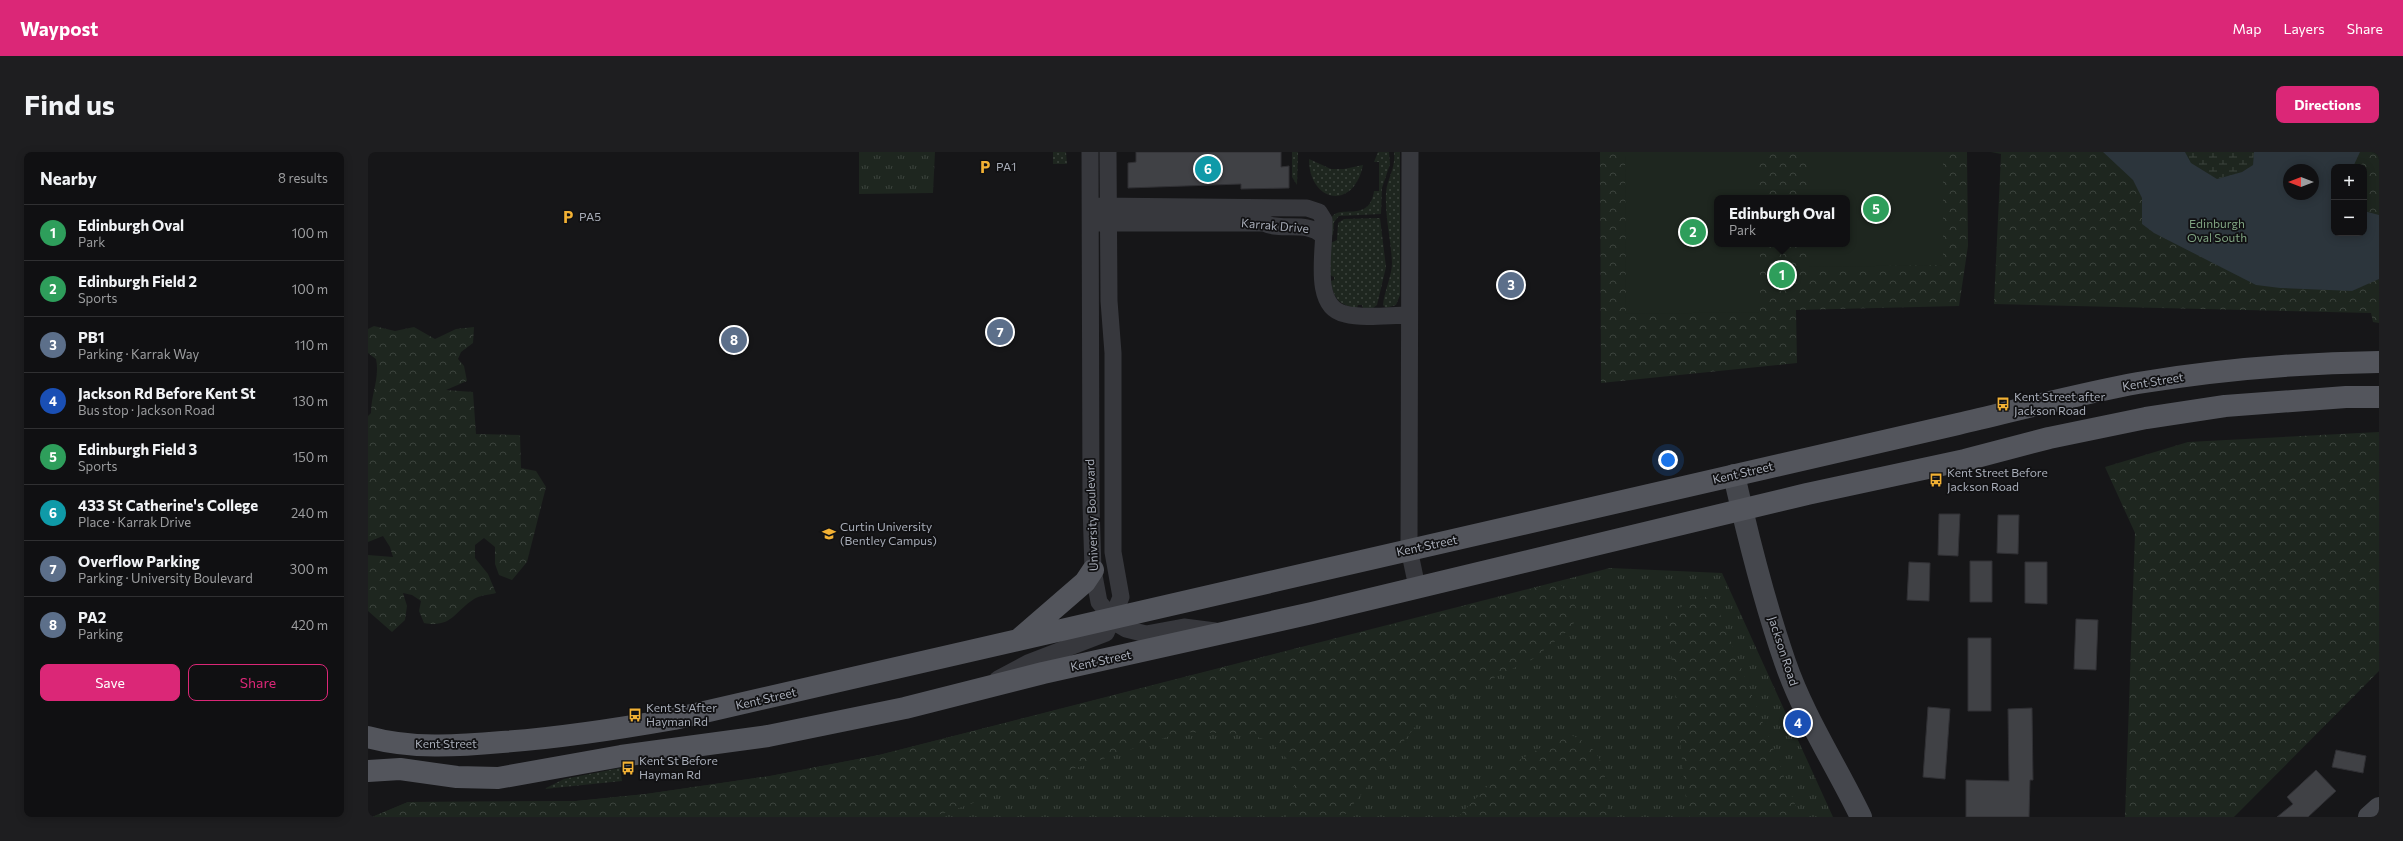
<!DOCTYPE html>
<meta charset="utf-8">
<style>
:root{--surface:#101012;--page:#1e1e20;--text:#f1f3f6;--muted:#9c9d9f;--line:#303032;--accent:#db2777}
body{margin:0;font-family:Commissioner,sans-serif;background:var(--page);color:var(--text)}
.controls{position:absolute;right:12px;top:12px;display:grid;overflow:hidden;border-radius:8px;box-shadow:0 2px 10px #0003}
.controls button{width:36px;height:36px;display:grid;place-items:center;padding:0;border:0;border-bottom:1px solid var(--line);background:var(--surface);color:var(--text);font:20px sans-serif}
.compass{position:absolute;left:1915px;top:12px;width:36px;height:36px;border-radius:50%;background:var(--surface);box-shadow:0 2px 10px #0003;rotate:270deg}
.you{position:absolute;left:1300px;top:308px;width:14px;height:14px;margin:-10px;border:3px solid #fff;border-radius:50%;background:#1a73e8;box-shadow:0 0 0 6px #1a73e833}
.badge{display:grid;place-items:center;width:26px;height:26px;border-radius:50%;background:var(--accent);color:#fff;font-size:13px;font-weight:700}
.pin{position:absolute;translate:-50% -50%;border:2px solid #fff;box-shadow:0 1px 4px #0006}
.popup{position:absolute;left:1346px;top:43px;width:136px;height:52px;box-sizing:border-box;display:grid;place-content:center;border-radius:8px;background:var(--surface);filter:drop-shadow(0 1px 3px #0005);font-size:13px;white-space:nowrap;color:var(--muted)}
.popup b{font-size:15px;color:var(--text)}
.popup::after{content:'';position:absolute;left:50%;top:100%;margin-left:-8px;border:8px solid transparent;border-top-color:var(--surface)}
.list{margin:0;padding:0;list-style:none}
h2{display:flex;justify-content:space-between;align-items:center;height:52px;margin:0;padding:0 16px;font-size:17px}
h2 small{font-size:13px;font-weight:400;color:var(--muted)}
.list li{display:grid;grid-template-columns:26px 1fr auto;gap:12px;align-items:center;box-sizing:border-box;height:56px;padding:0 16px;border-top:1px solid var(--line)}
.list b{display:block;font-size:15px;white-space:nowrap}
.list p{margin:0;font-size:13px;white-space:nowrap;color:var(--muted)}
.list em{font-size:13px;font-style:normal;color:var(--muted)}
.actions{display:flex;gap:8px;padding:12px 16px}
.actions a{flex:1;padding:9px 0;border:1px solid var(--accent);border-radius:8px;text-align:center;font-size:14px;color:var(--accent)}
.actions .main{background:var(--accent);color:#fff}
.map{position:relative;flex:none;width:2011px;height:665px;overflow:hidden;border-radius:8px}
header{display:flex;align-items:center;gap:24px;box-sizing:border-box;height:56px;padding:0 20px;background:var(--accent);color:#fff}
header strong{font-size:19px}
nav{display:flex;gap:22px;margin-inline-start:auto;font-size:14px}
.intro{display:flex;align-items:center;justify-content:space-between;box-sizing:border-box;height:96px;padding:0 24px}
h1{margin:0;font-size:28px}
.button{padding:10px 18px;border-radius:8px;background:var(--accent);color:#fff;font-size:14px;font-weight:700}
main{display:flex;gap:24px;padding:0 24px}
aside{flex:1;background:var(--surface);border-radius:8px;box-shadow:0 2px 10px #0003}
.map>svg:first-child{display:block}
.grass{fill:url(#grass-tufts)}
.forest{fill:url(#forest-crowns);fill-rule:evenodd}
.wetland{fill:url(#wetland-marsh)}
.garden{fill:url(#garden-dots)}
.pitch{fill:#1e261f}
.water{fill:#2c353c;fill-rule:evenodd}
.building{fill:#404145;stroke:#303034}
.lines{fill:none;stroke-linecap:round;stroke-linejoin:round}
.street{stroke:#37383d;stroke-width:17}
.secondary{stroke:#45474d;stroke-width:22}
.primary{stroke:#53555c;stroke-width:22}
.labels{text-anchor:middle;stroke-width:3.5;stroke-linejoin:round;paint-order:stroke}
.poi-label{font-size:12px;fill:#a8adb8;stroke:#111113;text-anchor:start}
.park-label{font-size:12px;fill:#7fa381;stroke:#111113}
.street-label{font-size:12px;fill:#a8adb8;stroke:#111113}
</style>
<header>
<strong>Waypost</strong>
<nav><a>Map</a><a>Layers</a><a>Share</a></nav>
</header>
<div class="intro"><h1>Find us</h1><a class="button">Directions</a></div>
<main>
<aside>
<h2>Nearby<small>8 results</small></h2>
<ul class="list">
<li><span class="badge" style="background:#2e9e5b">1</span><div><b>Edinburgh Oval</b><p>Park</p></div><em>100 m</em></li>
<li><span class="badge" style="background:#2e9e5b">2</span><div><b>Edinburgh Field 2</b><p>Sports</p></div><em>100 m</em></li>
<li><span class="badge" style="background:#5c6f8a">3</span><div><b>PB1</b><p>Parking · Karrak Way</p></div><em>110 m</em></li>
<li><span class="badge" style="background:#1a4fb4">4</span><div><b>Jackson Rd Before Kent St</b><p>Bus stop · Jackson Road</p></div><em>130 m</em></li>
<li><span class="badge" style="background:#2e9e5b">5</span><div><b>Edinburgh Field 3</b><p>Sports</p></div><em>150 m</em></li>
<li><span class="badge" style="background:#0f9aa8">6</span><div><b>433 St Catherine's College</b><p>Place · Karrak Drive</p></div><em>240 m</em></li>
<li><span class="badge" style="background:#5c6f8a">7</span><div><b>Overflow Parking</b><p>Parking · University Boulevard</p></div><em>300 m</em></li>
<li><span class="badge" style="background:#5c6f8a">8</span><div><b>PA2</b><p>Parking</p></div><em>420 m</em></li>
</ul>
<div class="actions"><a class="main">Save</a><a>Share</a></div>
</aside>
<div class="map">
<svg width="2011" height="665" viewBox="0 0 2011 665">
<defs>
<pattern id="grass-tufts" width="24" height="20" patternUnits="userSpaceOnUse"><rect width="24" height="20" fill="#1e261f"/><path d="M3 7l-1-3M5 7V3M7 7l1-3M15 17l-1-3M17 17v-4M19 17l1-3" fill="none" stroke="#3c433d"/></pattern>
<pattern id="forest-crowns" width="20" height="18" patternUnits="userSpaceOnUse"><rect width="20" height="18" fill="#1e261f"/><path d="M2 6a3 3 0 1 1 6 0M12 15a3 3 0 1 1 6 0" fill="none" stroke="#3c433d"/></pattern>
<pattern id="wetland-marsh" width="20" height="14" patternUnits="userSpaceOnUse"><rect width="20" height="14" fill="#1e261f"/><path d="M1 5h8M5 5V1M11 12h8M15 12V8" fill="none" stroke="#3c433d"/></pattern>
<pattern id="garden-dots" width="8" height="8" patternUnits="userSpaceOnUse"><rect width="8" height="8" fill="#1e261f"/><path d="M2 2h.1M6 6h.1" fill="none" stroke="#3c433d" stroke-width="1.8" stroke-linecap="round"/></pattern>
</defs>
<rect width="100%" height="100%" fill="#161618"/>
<path class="grass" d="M491,0H567L565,41L491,42Z
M1242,416L1354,421L1465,665H4L40,650L208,649L278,642L402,624L511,603Z"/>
<path class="forest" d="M1232,0H1599L1600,94L1591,154L1428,158L1429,211L1233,231ZM1349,46H1479V92H1349Z
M1623,0H2011V171L2005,170L2003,161L1626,152L1633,2ZM1966,15H1996V81H1966ZM1921,18H1945V42H1921Z
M6,174L27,179L46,175L67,187L88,177L106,175L105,191L93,200L90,207L96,214L99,229L78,238L105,240L108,282L152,283L153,316L168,319L178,335L159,410L144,428L131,423L127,412V395L116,386L107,393V406L120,422L128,441C121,443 112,443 106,447C86,460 84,476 56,471L51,459L53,449L44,443L35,441L39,454L37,468L24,480L0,459V403L25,405L22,395L15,384L0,390V264L3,261C3,242 12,226 8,207L0,201V177Z
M2011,280V519L1866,665H1757L1767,381L1737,315L1820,290Z
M1191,430L1212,461L1202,477L1165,507L1113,532L1067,550L975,665H919L927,629L922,610L909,596L899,588L879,582L814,580L564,665H4L40,650L208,649L278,642L402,624L511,603Z
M1344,442L1432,665H1322L1319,657L1299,461Z
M1198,581C1227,592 1237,607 1238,637C1239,647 1238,656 1242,665H1090L1136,617Z"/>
<path class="wetland" d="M1817,0H1886L1885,13L1874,20L1849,27L1823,11Z"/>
<path class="garden" d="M685,0H698L699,12H685Z
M924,0H930L929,33L924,25Z
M1010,0H1021L1022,12L1014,36L1013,62L971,64L966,70L965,83L962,82C963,78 962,71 963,67C970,50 1001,73 1006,39H1011V10H1006Z
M1026,0H1032V143L1028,153L1018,156L1015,153C1016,140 1024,124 1024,111C1023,86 1017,68 1018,41C1019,26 1028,17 1026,0Z
M941,7L963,17H976L995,13C986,59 941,51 941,7Z
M1012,66L1018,115L1009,153L1005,156H995L994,153H990L989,156C972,154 965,146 963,129L966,128V125L962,123V91L969,88L970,71L976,67Z
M252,616L254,629L176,637L196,627Z"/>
<path class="pitch" d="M1257,0H1391V46H1349V92H1392V160L1258,162Z
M1440,0H1575V113L1441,115V92H1479V46H1440Z"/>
<path class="water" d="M1735,0H1817L1823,11L1849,27L1874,20L1885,13L1886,0H1992L1985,15H1966V81H1996V59L2011,63V127L1984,139L1912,136L1888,133L1786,81L1774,72V46L1765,28ZM1921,18H1945V42H1921Z"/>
<path class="building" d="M768,0H913V15L921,14V36L873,37V32L760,36V11L768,10Z
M1571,362H1592L1590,404L1570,403Z
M1630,363H1651L1650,402L1629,401Z
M1602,409H1624V450H1602Z
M1541,410L1562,411L1561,449L1539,448Z
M1657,410H1679V452L1657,451Z
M1708,467L1730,468L1728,518L1706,517Z
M1600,486H1623V559H1600Z
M1560,555L1582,557L1577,627L1555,625Z
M1664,556L1665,628H1662L1661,665H1598V628L1641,629L1640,557Z
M1968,598L1998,604L1995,621L1964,615Z
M1948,618L1968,639L1940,665H1909L1925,652L1919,645Z"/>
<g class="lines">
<path class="street" d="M722,0L723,353L725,418L731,450L748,471L758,477L778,482L816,475L847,479
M1042,0L1041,397L1049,435
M729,54L939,56L951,60L956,68C958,93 942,155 977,162C997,167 1021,163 1041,163
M729,71H896C915,80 939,68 955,84
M630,527L660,511L738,481L753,445L745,400V201L741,149L740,0"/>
<path class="secondary" d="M1366,323C1380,385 1396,449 1417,510C1436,565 1468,613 1493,665
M2001,665L2011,656"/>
<path class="primary" d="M650,488L717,430L725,418
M0,585C43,597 90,594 134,590C192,586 249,577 306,567L1590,272C1650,258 1710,242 1770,231C1849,218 1931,211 2011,210
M0,619L32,617L89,625L130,626L253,604L400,584L537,556L675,521L944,461L1439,342L1597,308L1681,286L1778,266L1857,254L1978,245H2011"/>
</g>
<defs>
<g id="parking-bare" transform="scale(1.08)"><path d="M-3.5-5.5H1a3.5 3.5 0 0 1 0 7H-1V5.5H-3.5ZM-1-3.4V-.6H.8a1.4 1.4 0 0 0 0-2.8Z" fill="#f2b134" stroke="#111113" stroke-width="2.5" paint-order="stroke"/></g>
<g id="bus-bare" transform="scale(1.08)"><path d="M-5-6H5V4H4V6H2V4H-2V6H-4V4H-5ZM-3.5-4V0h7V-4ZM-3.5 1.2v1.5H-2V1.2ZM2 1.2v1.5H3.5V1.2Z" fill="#f2b134" stroke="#111113" stroke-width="2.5" paint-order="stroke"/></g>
<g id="university-bare" transform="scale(1.08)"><path d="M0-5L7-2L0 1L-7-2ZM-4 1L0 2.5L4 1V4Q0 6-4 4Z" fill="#f2b134" stroke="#111113" stroke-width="2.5" paint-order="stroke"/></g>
</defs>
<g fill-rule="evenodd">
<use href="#parking-bare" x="617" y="15"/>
<use href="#parking-bare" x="200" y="65"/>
<use href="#bus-bare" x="1635" y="252"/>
<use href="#bus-bare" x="1568" y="328"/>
<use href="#university-bare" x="461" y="382"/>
<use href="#bus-bare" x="267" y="563"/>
<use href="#bus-bare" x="260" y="616"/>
</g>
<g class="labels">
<g class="poi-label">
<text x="628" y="19">PA1</text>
<text x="211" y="69">PA5</text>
<text x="1646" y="249">Kent Street after<tspan x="1646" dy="14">Jackson Road</tspan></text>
<text x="1579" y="325">Kent Street Before<tspan x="1579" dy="14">Jackson Road</tspan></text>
<text x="472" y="379">Curtin University<tspan x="472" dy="14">(Bentley Campus)</tspan></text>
<text x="278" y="560">Kent St After<tspan x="278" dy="14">Hayman Rd</tspan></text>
<text x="271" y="613">Kent St Before<tspan x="271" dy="14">Hayman Rd</tspan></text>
</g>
<g class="park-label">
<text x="1849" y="76">Edinburgh<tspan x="1849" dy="14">Oval South</tspan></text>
</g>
<g class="street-label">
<text transform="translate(907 74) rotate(5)" y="4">Karrak Drive</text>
<text transform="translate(1785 230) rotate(-9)" y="4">Kent Street</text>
<text transform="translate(1375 321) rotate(-13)" y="4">Kent Street</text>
<text transform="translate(724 363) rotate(-92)" y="4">University Boulevard</text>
<text transform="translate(1059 394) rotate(-12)" y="4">Kent Street</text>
<text transform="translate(1415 499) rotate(72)" y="4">Jackson Road</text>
<text transform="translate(733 509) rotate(-12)" y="4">Kent Street</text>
<text transform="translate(398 547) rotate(-13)" y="4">Kent Street</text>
<text x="78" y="596">Kent Street</text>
</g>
</g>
</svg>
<div class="controls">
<button>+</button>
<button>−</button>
</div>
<svg class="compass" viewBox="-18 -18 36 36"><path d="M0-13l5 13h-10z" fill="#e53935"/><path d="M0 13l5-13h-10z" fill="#9c9d9f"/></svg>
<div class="you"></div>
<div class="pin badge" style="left:1414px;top:123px;background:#2e9e5b">1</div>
<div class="popup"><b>Edinburgh Oval</b>Park</div>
<div class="pin badge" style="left:1325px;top:80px;background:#2e9e5b">2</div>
<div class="pin badge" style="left:1143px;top:133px;background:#5c6f8a">3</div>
<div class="pin badge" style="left:1430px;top:571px;background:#1a4fb4">4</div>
<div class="pin badge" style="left:1508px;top:57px;background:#2e9e5b">5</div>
<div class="pin badge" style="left:840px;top:17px;background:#0f9aa8">6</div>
<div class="pin badge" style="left:632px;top:180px;background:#5c6f8a">7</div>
<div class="pin badge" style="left:366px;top:188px;background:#5c6f8a">8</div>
</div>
</main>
